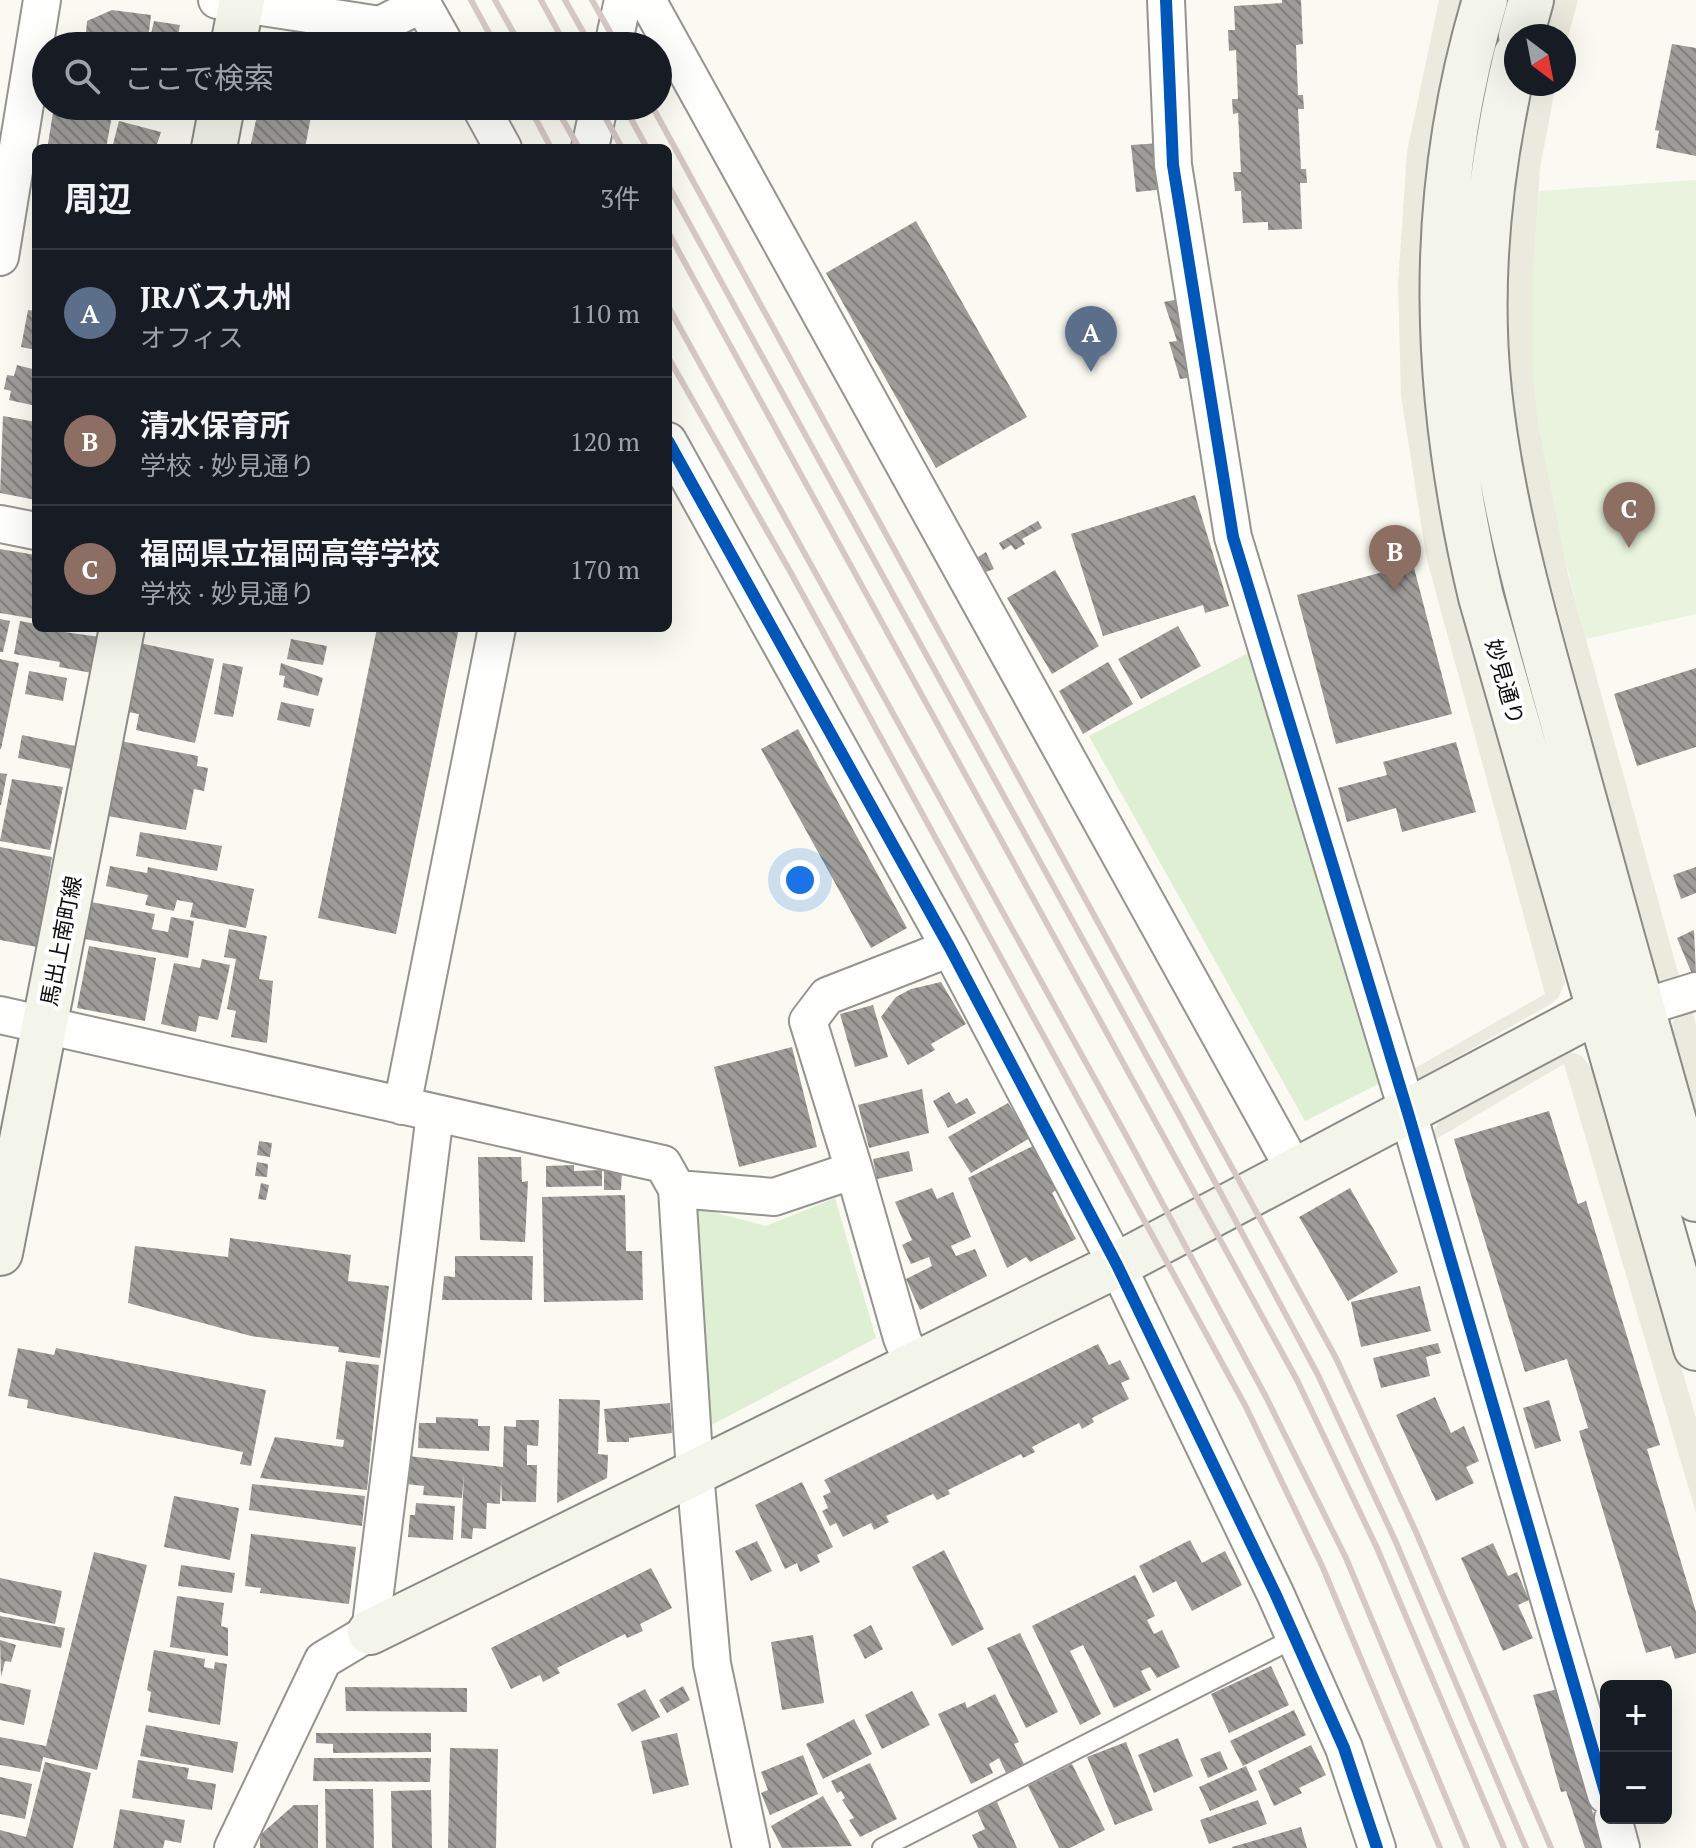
<!DOCTYPE html>
<html lang="ja">
<meta charset="utf-8">
<style>
:root{--surface:#171b24;--page:#242831;--text:#f1f3f6;--muted:#9ea1a6;--line:#363941;--accent:#7c3aed}
body{margin:0;font-family:"PT Serif","Noto Sans JP",serif;background:var(--page);color:var(--text)}
.controls{position:absolute;right:24px;bottom:24px;display:grid;overflow:hidden;border-radius:12px;box-shadow:0 8px 32px #0002}
.controls button{width:72px;height:72px;display:grid;place-items:center;padding:0;border:0;border-bottom:2px solid var(--line);background:var(--surface);color:var(--text);font:40px sans-serif}
.compass{position:absolute;left:1504px;top:24px;width:72px;height:72px;border-radius:50%;background:var(--surface);box-shadow:0 8px 32px #0002;rotate:148deg}
.you{position:absolute;left:800px;top:880px;width:28px;height:28px;margin:-20px;border:6px solid #fff;border-radius:50%;background:#1a73e8;box-shadow:0 0 0 12px #1a73e833}
.badge{display:grid;place-items:center;width:52px;height:52px;border-radius:50%;background:var(--accent);color:#fff;font-size:26px;font-weight:700}
.pin{position:absolute;translate:-50% -66px;filter:drop-shadow(0 2px 4px #0008)}
.pin::after{content:'';position:absolute;top:42px;width:28px;height:24px;background:inherit;clip-path:polygon(0 0,100% 0,50% 100%)}
.list{margin:0;padding:0;list-style:none}
h2{display:flex;justify-content:space-between;align-items:center;height:104px;margin:0;padding:0 32px;font-size:34px}
h2 small{font-size:26px;font-weight:400;color:var(--muted)}
.list li{display:grid;grid-template-columns:52px 1fr auto;gap:24px;align-items:center;box-sizing:border-box;height:128px;padding:0 32px;border-top:2px solid var(--line)}
.list b{display:block;font-size:30px;white-space:nowrap}
.list p{margin:0;font-size:26px;white-space:nowrap;color:var(--muted)}
.list em{font-size:26px;font-style:normal;color:var(--muted)}
.icon{flex:none;width:44px;height:44px;fill:none;stroke:currentColor;stroke-width:2;stroke-linecap:round;stroke-linejoin:round}
.map{position:relative;flex:none;width:1696px;height:1848px;overflow:hidden}
.search{position:absolute;background:var(--surface);box-shadow:0 8px 32px #0002;left:32px;top:32px;width:640px;height:88px;display:flex;align-items:center;gap:20px;box-sizing:border-box;padding:0 28px;border-radius:44px;color:var(--muted);font-size:30px}
.panel{position:absolute;background:var(--surface);box-shadow:0 8px 32px #0002;left:32px;top:144px;width:640px;height:488px;border-radius:12px}
.map>svg:first-child{display:block}
.park{fill:#deefd4}
.pitch{fill:#e9f3dd}
.plaza{fill:#eaeadf}
.building{fill:url(#building-back-hatch)}
.lines{fill:none;stroke-linecap:round;stroke-linejoin:round}
.lane-casing{stroke:#949490;stroke-width:22}
.street-casing{stroke:#949490;stroke-width:40}
.secondary-casing{stroke:#8a8a87;stroke-width:48}
.lane{stroke:#fefefd;stroke-width:18}
.street{stroke:#fefefd;stroke-width:36}
.secondary{stroke:#f3f4ea;stroke-width:44}
.rail{stroke:#d6c9c5;stroke-width:6}
.cycleway-casing{stroke:#fff;stroke-width:17}
.cycleway{stroke:#0057b8;stroke-width:12}
.labels{text-anchor:middle;stroke-width:8;stroke-linejoin:round;paint-order:stroke}
.street-label{font-size:22px;fill:#0d0d0d;stroke:#fff}
</style>
<div class="map">
<svg width="1696" height="1848" viewBox="0 0 1696 1848">
<defs>
<pattern id="building-back-hatch" width="6" height="6" patternUnits="userSpaceOnUse" patternTransform="scale(2)"><rect width="6" height="6" fill="#9e9c98"/><path d="M-1 5l2 2M0 0l6 6M5-1l2 2" fill="none" stroke="#7f7e7a"/></pattern>
</defs>
<rect width="100%" height="100%" fill="#fafaf2"/>
<path class="park" d="M1250,652L1336,943L1388,1079L1305,1121L1089,736Z
M835,1198L876,1338L708,1427L690,1206L766,1226Z"/>
<path class="pitch" d="M1696,180V614L1586,639C1563,553 1539,464 1533,375C1529,314 1534,252 1539,191Z"/>
<path class="plaza" d="M1439,0H1462L1440,94L1421,289L1430,448L1449,553L1565,982L1558,998L1551,1004L1420,1078L1410,1071L1545,994L1426,556L1401,395L1398,284L1407,152Z
M1554,0H1578L1564,52V36H1543Z
M1531,84H1556L1540,168L1533,275V375L1538,424L1568,574L1682,987L1659,986L1656,980L1524,483L1511,378L1507,276L1516,166Z
M1691,1006L1696,1025V1119L1671,1031L1673,1021Z
M1565,1050L1582,1056L1595,1073L1602,1090L1696,1418V1513L1564,1064L1433,1141L1431,1135L1440,1120Z"/>
<path class="building" d="M1282,0H1301L1303,44L1296,45L1298,95H1303L1304,109H1298L1301,169H1306L1307,183H1300L1302,229L1268,230V222L1243,223L1241,191H1235L1233,172H1241L1238,113L1233,114L1232,99H1238L1236,50L1229,51L1228,30H1235L1234,6L1282,3Z
M112,10L151,15L148,40L86,32L87,21Z
M154,21L180,25L176,46H148Z
M73,39L130,44V46H72Z
M1672,44L1696,48V156L1656,148L1659,131L1655,130Z
M54,106L113,110L106,148L48,144Z
M259,106H313L305,148H250Z
M119,121L161,132L157,144L167,148H112Z
M1161,143L1166,189L1136,192L1131,145Z
M916,221L1027,417L936,468L826,273Z
M1179,299L1193,377L1180,379L1169,342L1177,341L1164,302Z
M28,310L36,311V350L21,347Z
M17,365L36,370V406L9,400L11,391L4,389L7,375L14,376Z
M3,416L36,422V500L0,493Z
M1195,495L1229,606L1205,613L1203,605L1103,636L1071,534Z
M1038,521L1042,528L1022,539L1025,544L1015,550L1011,545L1003,550L999,543Z
M0,549L36,555V619L0,613Z
M986,552L994,569L986,572L978,557Z
M1413,564L1452,714L1336,744L1297,595Z
M1055,570L1099,646L1052,674L1007,598Z
M0,619L10,621L3,652H0Z
M20,621L36,624V628L100,637L92,673L59,667L60,662L14,654Z
M1178,626L1201,666L1141,699L1118,659Z
M377,628H459L396,934L318,918Z
M291,639L327,646L323,665L287,659Z
M135,642L214,659L195,743L136,730L139,714L123,711Z
M0,659L19,663L1,749H0Z
M1108,662L1133,704L1083,734L1059,691Z
M223,663L243,667L233,717L214,714Z
M281,663L323,678L318,696L283,687L285,676L279,675Z
M1696,668V747L1637,766L1614,694Z
M29,671L67,678L63,701L25,694Z
M281,702L314,709L310,727L277,720Z
M798,729L907,928L871,948L761,749Z
M22,735L75,746L71,769L18,758Z
M115,740L198,756L197,766L208,768L204,791L194,789L186,830L102,815Z
M1456,742L1476,812L1402,832L1396,808L1347,822L1338,788L1387,775L1383,762Z
M0,773L7,774L1,805H0Z
M12,779L63,787L50,850L0,841Z
M140,832L222,846L217,871L136,856Z
M0,847L52,857L37,947L0,940Z
M110,866L147,873L148,867L254,889L246,928L190,917L193,903L177,900L174,911L145,905L148,895L106,886Z
M1696,867V893L1681,899L1673,875Z
M91,902L155,914L152,929L168,932L171,917L194,921L188,958L85,939Z
M229,929L267,936L259,979L273,981L267,1043L231,1037L236,1011L227,1009L236,959L224,957Z
M1694,930L1696,973L1692,974L1677,938Z
M89,946L156,958L145,1021L77,1008Z
M202,959L230,965L218,1020L199,1016L196,1032L161,1024L174,963L200,968Z
M941,982L966,1024L931,1044L935,1050L908,1065L881,1017L896,997L911,989Z
M873,1005L888,1057L855,1067L840,1014Z
M792,1047L817,1147L739,1167L714,1067Z
M922,1089L929,1133L869,1148L858,1105Z
M949,1092L956,1104L967,1098L976,1113L948,1128L933,1101Z
M1008,1103L1030,1138L971,1173L948,1137Z
M1549,1111L1578,1204L1586,1201L1660,1445L1647,1449L1696,1612V1653L1675,1659L1671,1646L1646,1653L1579,1431L1588,1428L1567,1359L1525,1372L1454,1139Z
M259,1141L272,1143L270,1157L257,1155Z
M1035,1145L1059,1188L1052,1193L1076,1239L1030,1262L1026,1257L1007,1268L968,1178Z
M909,1151L913,1171L877,1179L873,1159Z
M478,1157H521L522,1182L528,1181L525,1242L480,1240Z
M257,1162L268,1164L267,1177L255,1176Z
M574,1165V1171L602,1170V1186L546,1187V1166Z
M604,1170H622L621,1190H604Z
M261,1183L269,1185L266,1200L258,1199Z
M932,1188L937,1199L953,1192L971,1237L951,1246L956,1256L975,1249L987,1276L920,1310L906,1279L932,1266L929,1257L911,1264L902,1245L912,1240L895,1202Z
M1350,1188L1398,1272L1348,1301L1299,1217Z
M625,1195L626,1251H642L643,1300L544,1302L542,1197Z
M230,1238L351,1255L348,1281L389,1286L380,1358L338,1352L339,1347L251,1336L128,1303L135,1246L228,1257Z
M455,1256H533L532,1300H442L444,1276L455,1277Z
M1420,1286L1431,1331L1361,1347L1351,1302Z
M1438,1343L1441,1353L1426,1357L1430,1376L1381,1388L1373,1358Z
M1098,1344L1109,1365L1120,1360L1130,1379L1121,1383L1129,1399L1092,1418L1094,1422L1082,1429L1079,1423L1032,1447L1035,1452L1023,1458L1021,1454L948,1490L950,1494L937,1500L933,1494L886,1516L889,1522L874,1530L871,1523L843,1537L836,1523L830,1526L822,1511L828,1508L823,1496L831,1492L824,1480Z
M18,1348L54,1355L56,1348L266,1390L251,1466L240,1464L243,1452L27,1408L28,1400L8,1396Z
M346,1361L379,1365L367,1490L260,1478L275,1437L343,1447L344,1440L336,1439Z
M1435,1397L1451,1433L1464,1426L1479,1461L1466,1467L1474,1483L1436,1501L1396,1415Z
M559,1399L600,1400L598,1454L608,1455L607,1478L557,1503Z
M1549,1400L1561,1441L1535,1449L1523,1408Z
M670,1403L672,1433L629,1438V1442H607L604,1409Z
M436,1417L478,1419V1426H490L489,1451L418,1448L419,1423H436Z
M516,1420H539L538,1446L527,1445V1465H537L536,1502L502,1501L501,1480L500,1504L487,1503L486,1529L473,1528L472,1539L461,1538L464,1474L462,1498L423,1495L424,1486L406,1484L408,1456L503,1467L504,1426L516,1427Z
M802,1482L833,1547L817,1555L820,1562L800,1572L797,1563L785,1569L755,1505Z
M252,1484L365,1496L362,1526L249,1510Z
M174,1496L239,1508L230,1560L164,1547Z
M416,1503L455,1506L453,1540L408,1537L410,1515H415Z
M251,1534L356,1547L349,1604L260,1593L261,1588L245,1586Z
M1190,1540L1202,1563L1225,1551L1242,1585L1192,1611L1176,1581L1153,1593L1139,1566Z
M757,1541L772,1571L751,1581L735,1551Z
M1493,1543L1508,1576L1517,1572L1529,1600L1518,1605L1533,1638L1503,1651L1461,1558Z
M944,1550L984,1629L952,1646L912,1567Z
M94,1552L147,1565L97,1770L43,1757L40,1772L0,1765V1737L46,1746Z
M181,1565L235,1573L232,1593L178,1586Z
M651,1568L672,1608L640,1624L643,1631L627,1638L625,1634L557,1668L560,1673L543,1682L540,1675L511,1689L491,1648Z
M1135,1575L1155,1616L1147,1620L1154,1634L1162,1630L1180,1667L1157,1678L1150,1667L1141,1671L1151,1690L1114,1708L1083,1645L1070,1651L1101,1714L1080,1725L1032,1626Z
M0,1578L62,1591L55,1624L0,1612Z
M177,1596L224,1603L221,1626L228,1628V1656L170,1647Z
M0,1616L65,1628L61,1648L0,1637Z
M871,1625L883,1649L865,1659L853,1635Z
M1020,1633L1058,1712L1026,1728L987,1648Z
M813,1635L824,1703L782,1710L771,1642Z
M0,1640L16,1645L11,1662L5,1661L1,1677Z
M154,1650L205,1659L204,1667L214,1669L215,1662L227,1664L220,1725L148,1712L151,1692L147,1690Z
M1271,1666L1289,1705L1229,1733L1211,1694Z
M0,1683L31,1690L24,1725L0,1720Z
M683,1686L690,1700L667,1713L659,1700Z
M345,1687L467,1688V1712L346,1711Z
M645,1689L660,1717L632,1732L617,1704Z
M1558,1689L1585,1786L1603,1848H1585L1566,1791L1561,1792L1533,1695Z
M912,1691L930,1725L882,1749L865,1715Z
M995,1694L1019,1742L1014,1744L1024,1764L1006,1773L999,1758L989,1764L993,1773L971,1784L938,1714L965,1702L967,1708Z
M1294,1710L1306,1735L1243,1766L1230,1741Z
M854,1719L872,1754L823,1779L806,1744Z
M146,1725L238,1742L233,1773L140,1756Z
M316,1733H431V1752L333,1753V1744L316,1743Z
M677,1733L689,1785L653,1794L641,1741Z
M1178,1738L1193,1776L1154,1793L1138,1755Z
M1126,1742L1153,1810L1115,1825L1087,1757Z
M1311,1745L1326,1775L1299,1788L1302,1793L1274,1806L1258,1771Z
M450,1748L498,1749L496,1848H448Z
M1220,1751L1228,1769L1208,1778L1200,1759Z
M803,1755L818,1794L770,1815L761,1793L768,1790L761,1772Z
M314,1758H431L430,1782L313,1781Z
M138,1760L189,1768L187,1779L216,1784L212,1810L132,1798Z
M45,1762L91,1773L73,1848H0V1830L26,1837Z
M870,1763L897,1819L860,1837L849,1820L854,1818L842,1800L845,1798L841,1791L837,1793L831,1781Z
M1072,1764L1105,1830L1070,1848H1059L1028,1786Z
M1246,1766L1257,1790L1210,1811L1199,1787Z
M0,1777L32,1784L25,1819L0,1814Z
M325,1789H373L374,1848H326Z
M431,1790L432,1848H392L391,1791Z
M823,1796L852,1846L782,1848L771,1826Z
M1258,1800L1267,1824L1209,1844L1200,1820Z
M997,1802L1017,1848H978L972,1835L985,1829L977,1811Z
M294,1805H318V1848H260V1835Z
M120,1809L185,1820L181,1843L165,1840L163,1848H113Z
M1301,1827L1307,1848H1232V1847Z"/>
<g class="lines">
<g class="lane-casing">
<path id="lane" d="M882,1848L1295,1638"/>
</g>
<g class="street-casing">
<path id="street" d="M217,0L380,25L422,4
M420,0L446,46
M647,0L1295,1171
M1166,0L1173,165L1233,537L1408,1113L1606,1795
M613,46L623,0
M480,106L503,148
M590,148L599,106
M0,257L42,0
M668,441L950,948L1117,1265L1275,1593L1344,1748L1377,1848
M0,524L36,531
M1641,1008L1696,991
M0,1015L663,1164L677,1189L695,1473L712,1664L751,1848
M402,1106L497,628
M854,1170L902,1338L913,1365
M677,1189L774,1197L854,1170L808,1021L827,996L950,948
M1613,1818L1621,1848
M233,1848L323,1660L370,1632L435,1114"/>
</g>
<g class="secondary-casing">
<path id="secondary" d="M1485,0C1425,200 1433,395 1481,597L1696,1348
M1521,36L1531,0
M233,46L242,0
M1516,55C1490,165 1477,278 1489,391C1503,521 1543,648 1577,774C1616,916 1655,1057 1696,1199
M214,148L222,106
M0,1253L122,628
M370,1632L1117,1265L1597,1011L1641,1008"/>
</g>
<use href="#lane" class="lane"/>
<use href="#street" class="street"/>
<use href="#secondary" class="secondary"/>
<path class="rail" d="M471,0L496,46
M495,0L521,46
M541,0L566,46
M565,0L591,46
M592,0L618,46
M529,106L551,148
M555,106L579,148
M599,106L622,148
M624,106L647,148
M652,106L1336,1358L1416,1532L1551,1848
M668,185L1177,1111L1318,1375L1395,1540L1526,1848
M668,232L1297,1380L1377,1548L1504,1848
M668,306L1127,1137L1266,1397L1346,1558L1467,1848
M668,357L791,573L1246,1407L1323,1568L1440,1848"/>
<g class="cycleway-casing">
<path id="cycleway" d="M1166,0L1173,165L1233,537L1408,1113L1606,1795
M668,441L950,948L1117,1265L1275,1593L1344,1748L1377,1848"/>
</g>
<use href="#cycleway" class="cycleway"/>
</g>
<g class="labels">
<g class="street-label">
<text transform="translate(1505 682) rotate(74)" y="8">妙見通り</text>
<text transform="translate(61 941) rotate(-79)" y="8">馬出上南町線</text>
</g>
</g>
</svg>
<div class="controls">
<button>+</button>
<button>−</button>
</div>
<svg class="compass" viewBox="-18 -18 36 36"><path d="M0-13l5 13h-10z" fill="#e53935"/><path d="M0 13l5-13h-10z" fill="#9ea1a6"/></svg>
<div class="you"></div>
<div class="pin badge" style="left:1091px;top:372px;background:#5c6f8a">A</div>
<div class="pin badge" style="left:1395px;top:591px;background:#8d6e63">B</div>
<div class="pin badge" style="left:1629px;top:548px;background:#8d6e63">C</div>
<div class="search"><svg class="icon" aria-label="search" viewBox="0 0 24 24"><circle cx="10" cy="10" r="6"/><path d="M15 15l6 6"/></svg>ここで検索</div>
<section class="panel">
<h2>周辺<small>3件</small></h2>
<ul class="list">
<li><span class="badge" style="background:#5c6f8a">A</span><div><b>JRバス九州</b><p>オフィス</p></div><em>110 m</em></li>
<li><span class="badge" style="background:#8d6e63">B</span><div><b>清水保育所</b><p>学校 · 妙見通り</p></div><em>120 m</em></li>
<li><span class="badge" style="background:#8d6e63">C</span><div><b>福岡県立福岡高等学校</b><p>学校 · 妙見通り</p></div><em>170 m</em></li>
</ul>
</section>
</div>
